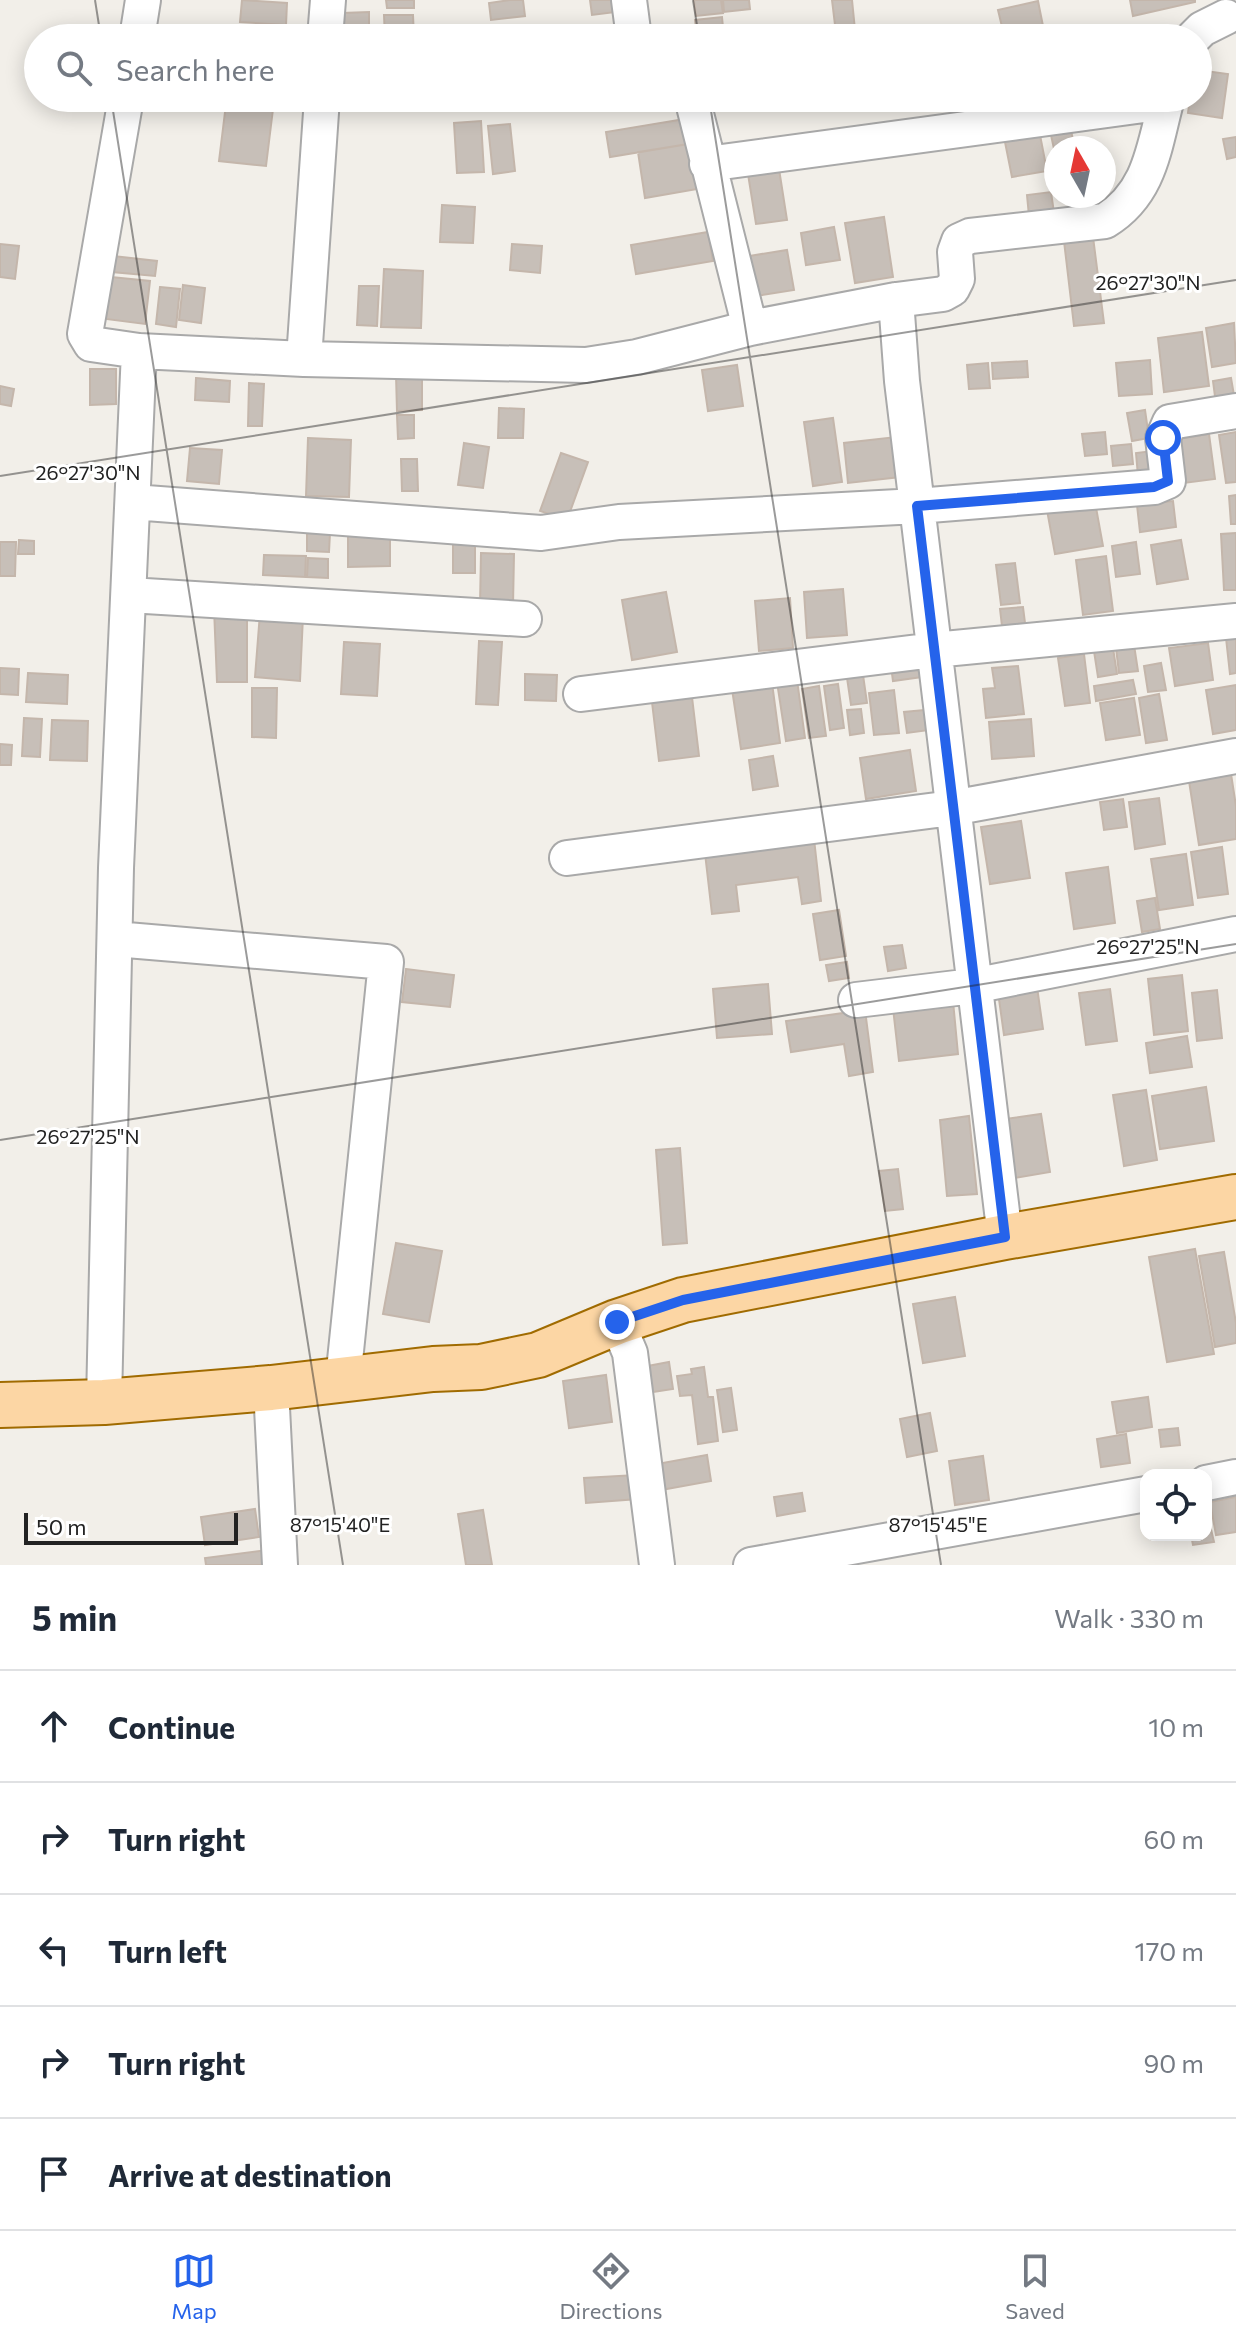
<!DOCTYPE html>
<meta charset="utf-8">
<style>
:root{--surface:#fff;--page:#f6f6f7;--text:#1f2937;--muted:#747a83;--line:#e0e1e3;--accent:#2563eb}
body{margin:0;font-family:Commissioner,sans-serif;background:var(--page);color:var(--text)}
.controls{position:absolute;right:24px;bottom:24px;display:grid;overflow:hidden;border-radius:16px;box-shadow:0 4px 20px #0003}
.controls button{width:72px;height:72px;display:grid;place-items:center;padding:0;border:0;border-bottom:2px solid var(--line);background:var(--surface);color:var(--text);font:40px sans-serif}
.compass{position:absolute;left:1044px;top:136px;width:72px;height:72px;border-radius:50%;background:var(--surface);box-shadow:0 4px 20px #0003;rotate:351deg}
.scale{position:absolute;left:24px;bottom:20px;width:214px;box-sizing:border-box;padding-left:8px;border:4px solid #222;border-top:0;font-size:22px;line-height:28px;white-space:nowrap;color:#222;-webkit-text-stroke:6px #fff;paint-order:stroke}
.stop{position:absolute;width:24px;height:24px;margin:-18px;border:6px solid #2563eb;border-radius:50%;background:#fff}
.stop.end{background:#2563eb;border-color:#fff;box-shadow:0 2px 8px #0008}
.list{margin:0;padding:0;list-style:none}
h2{display:flex;justify-content:space-between;align-items:center;height:104px;margin:0;padding:0 32px;font-size:34px}
h2 small{font-size:26px;font-weight:400;color:var(--muted)}
.list li{display:grid;grid-template-columns:52px 1fr auto;gap:24px;align-items:center;box-sizing:border-box;height:112px;padding:0 32px;border-top:2px solid var(--line)}
.list b{display:block;font-size:30px;white-space:nowrap}
.list em{font-size:26px;font-style:normal;color:var(--muted)}
.icon{flex:none;width:44px;height:44px;fill:none;stroke:currentColor;stroke-width:2;stroke-linecap:round;stroke-linejoin:round}
.map{position:relative;flex:none;width:1236px;height:1565px;overflow:hidden}
.search{position:absolute;background:var(--surface);box-shadow:0 4px 20px #0003;left:24px;right:24px;top:24px;height:88px;display:flex;align-items:center;gap:20px;box-sizing:border-box;padding:0 28px;border-radius:44px;color:var(--muted);font-size:30px}
.sheet{height:664px;background:var(--surface)}
nav{display:flex;justify-content:space-around;align-items:center;box-sizing:border-box;height:112px;border-top:2px solid var(--line);background:var(--surface);font-size:22px;color:var(--muted)}
nav a{display:grid;justify-items:center;gap:4px}
nav .on{color:var(--accent)}
.map>svg:first-child{display:block}
.building{fill:#c7bfb8;stroke:#c4b6ab;stroke-width:2}
.lines{fill:none;stroke-linecap:round;stroke-linejoin:round}
.minor-casing{stroke:#a9a9a9;stroke-width:38}
.primary-casing{stroke:#a06b00;stroke-width:48}
.minor{stroke:#fff;stroke-width:34}
.primary{stroke:#fcd6a4;stroke-width:44}
.route{stroke:#2563eb;stroke-width:10}
.ticks{fill:none;stroke:#222;stroke-width:2;stroke-opacity:0.45}
.ticks-label{font-size:20px;text-anchor:middle;fill:#222;stroke:#fff;stroke-width:6;stroke-linejoin:round;paint-order:stroke}
</style>
<div class="map">
<svg width="1236" height="1565" viewBox="0 0 1236 1565">
<rect width="100%" height="100%" fill="#f2efe9"/>
<path class="building" d="M242,0L287,3L286,25L240,22Z
M386,0H414V8H387Z
M510,0H523L525,16L491,20L489,3Z
M590,0H622L624,11L592,15Z
M694,0H721L723,13L696,16Z
M723,0H749L750,9L724,12Z
M832,0H852L855,30L836,33Z
M1130,0H1195V2L1133,16Z
M1038,1L1043,26L1004,35L998,10Z
M369,12V34L342,35V13Z
M384,15H413L414,38H385Z
M722,17L724,38H697L695,20Z
M237,27L272,29V38H236Z
M582,32V38H553V35Z
M1198,70L1228,74L1222,118L1188,113L1190,98H1198Z
M226,104L273,109L266,166L219,161Z
M691,118L695,143L610,157L606,132Z
M481,121L484,172L457,173L454,123Z
M510,124L515,171L493,174L488,126Z
M1071,131L1075,148H1056V158L1051,135Z
M1040,135L1047,171L1012,177L1005,142Z
M1236,137V157L1227,159L1223,139Z
M695,143L703,188L645,198L638,152Z
M779,169L787,220L756,224L748,174Z
M1051,192L1054,213L1029,216L1027,195Z
M442,205L475,207L473,243L440,242Z
M884,217L893,277L855,283L845,223Z
M834,227L840,260L806,265L801,233Z
M708,232L713,261L636,274L631,245Z
M1093,237L1104,323L1074,326L1064,241Z
M0,244L19,246L15,279L0,277Z
M512,244L542,246L540,273L510,270Z
M787,250L794,290L756,296L749,256Z
M113,256L157,261L155,276L112,272Z
M384,269L423,271L421,328L381,327Z
M111,277L150,281L145,324L106,319Z
M183,285L205,288L201,323L179,320Z
M359,286H379L377,326L357,325Z
M160,287L180,289L176,327L156,324Z
M1234,323L1236,363L1212,367L1206,328Z
M1202,332L1209,386L1164,392L1158,338Z
M1150,360L1152,394L1119,396L1116,363Z
M1027,361L1028,377L993,379L992,363Z
M988,363L990,388L969,389L967,365Z
M737,365L743,406L708,411L702,370Z
M90,369H116V404L90,405Z
M396,375H422V410L397,411Z
M196,378L230,381L229,402L195,400Z
M1231,378L1235,401L1216,404L1213,381Z
M249,383L264,384L262,426H248Z
M0,386L14,389L11,406L0,404Z
M499,408L524,409L523,438H498Z
M1145,410L1149,438L1132,441L1127,413Z
M397,415H414V438L398,439Z
M833,418L842,482L813,486L804,422Z
M1105,432L1107,454L1085,456L1082,434Z
M1236,432V482L1226,483L1219,435Z
M1209,434L1215,479L1184,483L1177,439Z
M896,437L900,477L848,483L844,443Z
M308,438L351,440L349,497L306,496Z
M464,443L489,447L483,488L458,485Z
M1131,444L1133,464L1113,466L1111,446Z
M190,448L222,450L219,484L187,481Z
M1160,450L1163,473L1138,476L1136,453Z
M561,453L588,462L567,520L540,511Z
M401,459H417L418,491H402Z
M1236,495V524H1231L1229,496Z
M1173,501L1176,527L1140,532L1137,505Z
M1095,502L1103,546L1055,554L1047,510Z
M307,532L330,533L329,552L307,551Z
M1236,533V590H1224L1221,534Z
M348,534H390V566L348,567Z
M19,540L34,541V554H18Z
M1181,540L1188,579L1157,584L1151,545Z
M0,542H16L15,576H0Z
M1136,542L1140,574L1116,577L1112,546Z
M453,543H475V573H453Z
M481,553L514,554L513,606H480Z
M264,555L306,556L305,577L263,575Z
M1106,556L1113,611L1083,615L1076,560Z
M308,558L328,559V578L307,577Z
M1015,563L1020,603L1001,605L996,565Z
M843,589L847,635L807,638L804,592Z
M666,592L677,652L632,660L622,600Z
M790,598L793,648L759,651L755,601Z
M1023,607L1025,623L1002,626L1000,609Z
M214,608L247,610V682H217Z
M260,613L303,616L300,681L255,677Z
M1236,637V673L1230,674L1226,638Z
M479,641L502,642L498,705L476,704Z
M344,642L380,644L377,696L341,694Z
M1208,643L1213,680L1175,686L1169,648Z
M1134,645L1138,671L1119,673L1116,648Z
M1113,648L1117,674L1098,677L1094,651Z
M1084,654L1090,703L1065,706L1058,658Z
M928,660L930,676L893,681L891,666Z
M1161,663L1166,690L1148,692L1144,666Z
M1018,666L1024,714L986,718L983,689L995,688L992,668Z
M0,668L19,669L18,695L0,694Z
M862,668L867,703L851,705L846,671Z
M28,673L68,675L67,704L26,702Z
M525,674L557,675L556,701L525,700Z
M797,680L805,738L786,741L777,682Z
M1133,680L1136,694L1096,701L1094,686Z
M772,683L780,743L741,749L732,689Z
M838,684L844,728L830,730L824,686Z
M1236,685V730L1213,734L1206,690Z
M819,686L826,736L809,738L802,689Z
M252,688H277L276,738L252,737Z
M894,690L899,733L874,735L869,693Z
M1159,694L1167,740L1146,743L1139,698Z
M692,697L699,756L659,761L652,702Z
M1134,698L1140,735L1106,740L1100,703Z
M861,709L864,733L850,735L847,710Z
M935,709L937,729L907,733L904,712Z
M24,718L42,719L40,757L22,756Z
M1031,719L1034,756L992,759L989,722Z
M52,720L88,721L87,761L50,760Z
M0,744L12,745L11,765H0Z
M910,750L916,791L866,799L860,758Z
M773,756L778,786L753,790L749,760Z
M1231,774L1236,806V839L1199,845L1189,781Z
M1159,798L1165,844L1135,849L1129,802Z
M1123,799L1127,827L1104,830L1100,802Z
M1021,821L1030,878L990,884L981,827Z
M814,839L821,901L802,904L798,877L736,885L739,911L712,914L705,853Z
M1222,847L1228,894L1198,898L1191,852Z
M1186,854L1193,905L1159,910L1151,859Z
M1108,867L1115,923L1074,929L1066,873Z
M1155,898L1160,929L1142,932L1137,901Z
M839,910L846,956L820,960L813,914Z
M902,945L906,968L888,971L884,947Z
M847,962L849,978L829,981L826,965Z
M406,969L454,975L450,1007L402,1002Z
M1182,975L1188,1031L1154,1035L1148,979Z
M768,984L772,1034L717,1038L713,989Z
M1037,987L1043,1029L1004,1035L998,992Z
M1110,989L1117,1041L1086,1045L1079,993Z
M1217,990L1222,1038L1197,1041L1192,993Z
M953,1001L958,1054L899,1061L893,1008Z
M865,1010L873,1072L849,1076L844,1044L791,1052L786,1021Z
M1187,1036L1192,1067L1150,1073L1146,1043Z
M1206,1087L1214,1141L1160,1149L1152,1096Z
M1146,1090L1157,1160L1124,1166L1113,1095Z
M1041,1114L1050,1172L1014,1178L1005,1119Z
M969,1116L977,1194L947,1196L940,1120Z
M680,1148L687,1243L663,1245L656,1150Z
M898,1169L903,1209L885,1211L879,1171Z
M396,1243L442,1251L429,1322L383,1314Z
M1195,1249L1214,1354L1167,1362L1149,1257Z
M1224,1252L1236,1323V1343L1215,1347L1199,1256Z
M955,1297L965,1356L923,1363L913,1304Z
M669,1362L673,1389L646,1393L642,1367Z
M704,1367L708,1397H713L718,1441L698,1444L692,1395L680,1396L677,1376L692,1374L691,1369Z
M606,1375L612,1422L569,1428L563,1381Z
M731,1388L737,1430L723,1432L717,1390Z
M1148,1397L1152,1427L1117,1433L1112,1402Z
M930,1413L937,1451L907,1457L900,1419Z
M1178,1428L1180,1445L1161,1447L1159,1430Z
M1126,1434L1130,1463L1101,1467L1097,1439Z
M707,1455L711,1481L661,1490L657,1464Z
M983,1456L989,1500L955,1505L949,1461Z
M636,1475L638,1499L586,1503L584,1478Z
M802,1493L805,1511L777,1516L774,1497Z
M1236,1497V1532L1216,1535L1210,1502Z
M255,1509L259,1537L205,1545L201,1517Z
M483,1510L492,1565H466L458,1514Z
M1210,1525L1214,1542L1193,1545L1191,1535H1206V1526Z
M267,1550L269,1565H206L205,1558Z"/>
<g class="lines">
<g class="minor-casing">
<path id="minor" d="M629,0L634,38
M137,38L143,0
M325,38L328,0
M1193,38L1202,29L1226,17
M692,98L750,328
M707,164L1166,102
M896,300L902,381L1005,1237
M139,351L304,359L586,365L637,357L750,328L896,300L943,294L952,289L957,279L955,252L959,241L970,236L1105,221C1151,193 1154,146 1167,98
M304,359L322,98
M133,502L541,533L619,522L917,506L1154,487L1168,481L1163,438L1170,422L1236,411
M129,595L524,619
M581,694L934,650L1236,621
M567,858L952,808L1236,756
M115,939L386,962L343,1380
M856,1000L973,986L1236,934
M617,1322L630,1353L657,1565
M271,1388L280,1565
M104,1402L116,868L139,351L91,344L85,334L126,98
M1206,1483L1236,1477
M751,1565L1146,1494"/>
</g>
<g class="primary-casing">
<path id="primary" d="M0,1405L104,1402L271,1388L433,1369L481,1367L538,1355L617,1322L683,1300L1005,1237L1236,1197"/>
</g>
<use href="#minor" class="minor"/>
<use href="#primary" class="primary"/>
</g>
<g class="lines">
<path class="route" d="M617,1322L683,1300L1005,1237L917,506L1154,487L1168,481L1163,438"/>
</g>
<path class="ticks" d="M95,0L101,38M693,0L699,38M111,98L343,1565M709,98L941,1565M0,476L1236,280M0,1140L1236,944"/>
<g class="ticks-label">
<text x="1148" y="290">26°27'30"N</text>
<text x="88" y="480">26°27'30"N</text>
<text x="1148" y="954">26°27'25"N</text>
<text x="88" y="1144">26°27'25"N</text>
<text x="340" y="1532">87°15'40"E</text>
<text x="938" y="1532">87°15'45"E</text>
</g>
</svg>
<div class="controls">
<button><svg class="icon" aria-label="locate" viewBox="0 0 24 24"><circle cx="12" cy="12" r="6"/><path d="M12 2v4M12 18v4M2 12h4M18 12h4"/></svg></button>
</div>
<svg class="compass" viewBox="-18 -18 36 36"><path d="M0-13l5 13h-10z" fill="#e53935"/><path d="M0 13l5-13h-10z" fill="#747a83"/></svg>
<div class="scale">50 m</div>
<div class="stop" style="left:1163px;top:438px"></div>
<div class="stop end" style="left:617px;top:1322px"></div>
<div class="search"><svg class="icon" aria-label="search" viewBox="0 0 24 24"><circle cx="10" cy="10" r="6"/><path d="M15 15l6 6"/></svg>Search here</div>
</div>
<section class="sheet">
<h2>5 min<small>Walk · 330 m</small></h2>
<ul class="list">
<li><svg class="icon" aria-label="ahead" viewBox="0 0 24 24"><path d="M12 20V5M6 11l6-6 6 6"/></svg><div><b>Continue</b></div><em>10 m</em></li>
<li><svg class="icon" aria-label="right" viewBox="0 0 24 24"><path d="M7 20v-9h11M14 6l5 5-5 5"/></svg><div><b>Turn right</b></div><em>60 m</em></li>
<li><svg class="icon" aria-label="left" viewBox="0 0 24 24"><path d="M17 20v-9H6M10 6l-5 5 5 5"/></svg><div><b>Turn left</b></div><em>170 m</em></li>
<li><svg class="icon" aria-label="right" viewBox="0 0 24 24"><path d="M7 20v-9h11M14 6l5 5-5 5"/></svg><div><b>Turn right</b></div><em>90 m</em></li>
<li><svg class="icon" aria-label="arrive" viewBox="0 0 24 24"><path d="M6 21V4h12l-3 4 3 4H6"/></svg><div><b>Arrive at destination</b></div></li>
</ul>
</section>
<nav>
<a class="on"><svg class="icon" aria-label="map" viewBox="0 0 24 24"><path d="M3 6l6-2 6 2 6-2v14l-6 2-6-2-6 2zM9 4v14M15 6v14"/></svg>Map</a>
<a><svg class="icon" aria-label="directions" viewBox="0 0 24 24"><path d="M12 3l9 9-9 9-9-9zM9 14v-3h6M13 9l2 2-2 2"/></svg>Directions</a>
<a><svg class="icon" aria-label="saved" viewBox="0 0 24 24"><path d="M7 4h10v16l-5-4-5 4z"/></svg>Saved</a>
</nav>
